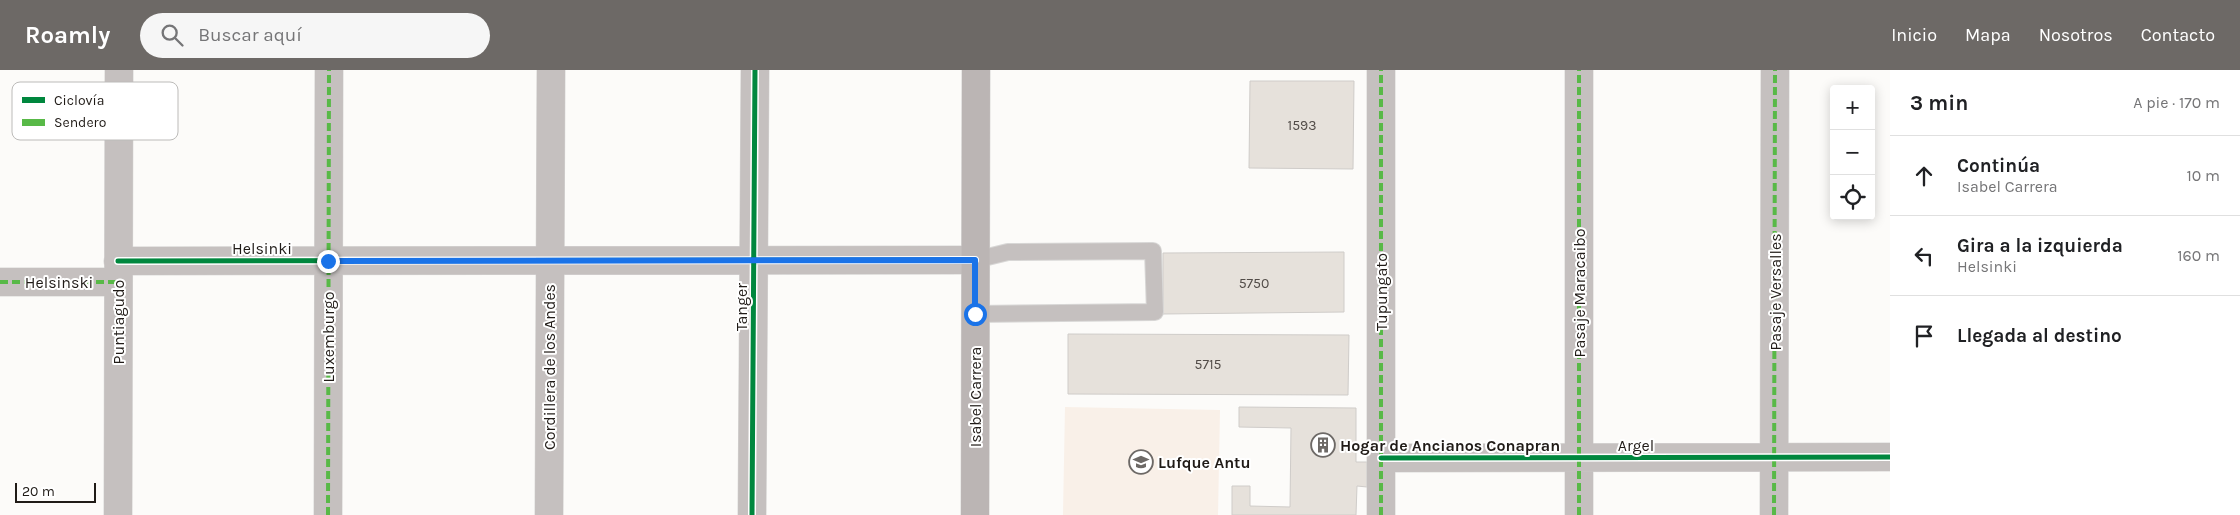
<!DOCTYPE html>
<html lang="es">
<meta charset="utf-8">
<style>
:root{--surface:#fff;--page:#f6f6f6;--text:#202124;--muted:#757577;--line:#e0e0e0;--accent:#6d6966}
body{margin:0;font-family:Karla,sans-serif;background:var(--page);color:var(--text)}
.controls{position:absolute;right:15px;top:15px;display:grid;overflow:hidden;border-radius:5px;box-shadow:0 2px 12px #0003}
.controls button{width:45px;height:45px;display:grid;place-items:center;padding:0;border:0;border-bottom:1px solid var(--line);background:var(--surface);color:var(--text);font:25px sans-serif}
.scale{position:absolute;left:15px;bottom:12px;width:81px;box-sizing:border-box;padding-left:5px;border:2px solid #201b17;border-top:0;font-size:14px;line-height:18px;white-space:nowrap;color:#201b17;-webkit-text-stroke:4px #fff;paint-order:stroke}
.stop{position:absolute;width:15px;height:15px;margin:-11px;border:4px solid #1a73e8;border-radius:50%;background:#fff}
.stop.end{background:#1a73e8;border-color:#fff;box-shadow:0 1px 5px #0008}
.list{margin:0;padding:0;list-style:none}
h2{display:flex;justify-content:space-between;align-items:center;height:65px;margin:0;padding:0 20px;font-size:21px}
h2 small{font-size:16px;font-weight:400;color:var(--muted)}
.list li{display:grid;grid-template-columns:32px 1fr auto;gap:15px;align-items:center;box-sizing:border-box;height:80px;padding:0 20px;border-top:1px solid var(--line)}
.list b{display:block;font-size:19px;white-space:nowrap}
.list p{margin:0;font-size:16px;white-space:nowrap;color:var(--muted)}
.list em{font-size:16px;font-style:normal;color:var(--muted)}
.icon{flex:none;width:28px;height:28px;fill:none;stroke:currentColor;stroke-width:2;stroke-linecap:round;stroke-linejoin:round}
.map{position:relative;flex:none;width:1890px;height:445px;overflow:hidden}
header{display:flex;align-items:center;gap:30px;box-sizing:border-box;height:70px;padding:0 25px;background:var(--accent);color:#fff}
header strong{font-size:24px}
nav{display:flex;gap:28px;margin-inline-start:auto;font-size:18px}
.search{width:350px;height:45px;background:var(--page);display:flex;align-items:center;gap:12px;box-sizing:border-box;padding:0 18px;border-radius:28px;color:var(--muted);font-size:19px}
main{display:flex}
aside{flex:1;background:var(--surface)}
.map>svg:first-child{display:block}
.education{fill:#f9f0e8}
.building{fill:#e6e1db;stroke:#cfccc9}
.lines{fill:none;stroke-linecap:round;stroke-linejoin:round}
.lane-casing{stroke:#d8d7d6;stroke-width:18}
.street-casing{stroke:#d8d7d6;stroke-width:29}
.secondary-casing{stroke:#d8d7d6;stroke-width:29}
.lane{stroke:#c5c0bf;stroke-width:16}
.street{stroke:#c5c0bf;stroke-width:28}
.secondary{stroke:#bbb5b4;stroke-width:28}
.quiet{stroke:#58b947;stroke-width:4;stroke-dasharray:8 4;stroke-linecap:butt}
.cycleway-casing{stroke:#fff;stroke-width:8}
.cycleway{stroke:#00873e;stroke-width:5}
.route{stroke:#1a73e8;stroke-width:6}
.labels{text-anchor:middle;stroke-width:4;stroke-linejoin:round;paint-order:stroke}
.number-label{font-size:14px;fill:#524c48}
.street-label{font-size:16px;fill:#201b17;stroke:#fff}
.poi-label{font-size:16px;font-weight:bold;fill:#201b17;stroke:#fff;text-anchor:start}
.key{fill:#fff;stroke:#bcbbb9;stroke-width:1}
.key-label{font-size:14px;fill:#201b17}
</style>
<header>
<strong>Roamly</strong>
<div class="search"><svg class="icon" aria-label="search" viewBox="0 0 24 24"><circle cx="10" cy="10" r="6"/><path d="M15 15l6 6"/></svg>Buscar aquí</div>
<nav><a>Inicio</a><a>Mapa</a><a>Nosotros</a><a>Contacto</a></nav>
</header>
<main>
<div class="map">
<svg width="1890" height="445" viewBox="0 0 1890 445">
<rect width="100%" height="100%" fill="#fcfbf9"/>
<path class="education" d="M1065,337L1220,340L1218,445H1063Z"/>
<path class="building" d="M1250,11H1354L1353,99L1249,98Z
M1344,182V242L1163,244V183Z
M1068,264L1349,265L1348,325L1068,324Z
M1239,337L1356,338V392H1367V417L1357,416L1356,445H1232V416H1250V436L1290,437L1291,358L1239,357Z"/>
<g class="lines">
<g class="lane-casing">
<path id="lane" d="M975,244L1155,242L1153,181L1008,182L975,190"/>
</g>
<g class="street-casing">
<path id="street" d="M118,191L975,190
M0,212H118
M1381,388L1890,387
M118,445L119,0
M328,445L329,0
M549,445L551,0
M752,445L755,0
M1381,445V0
M1579,445V0
M1774,445L1775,0"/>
</g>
<g class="secondary-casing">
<path id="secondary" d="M975,445L976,0"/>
</g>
<use href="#lane" class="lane"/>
<use href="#street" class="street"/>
<use href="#secondary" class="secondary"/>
<path class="quiet" d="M0,212H118
M328,445L329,0
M1381,445V0
M1579,445V0
M1774,445L1775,0"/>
<g class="cycleway-casing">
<path id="cycleway" d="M118,191L975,190
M1381,388L1890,387
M752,445L755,0"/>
</g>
<use href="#cycleway" class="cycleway"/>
</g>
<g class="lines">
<path class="route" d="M328,191L975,190V244"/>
</g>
<defs>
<g id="building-ring" transform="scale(1.25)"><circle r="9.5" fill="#fff" stroke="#6d6966" stroke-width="1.5"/><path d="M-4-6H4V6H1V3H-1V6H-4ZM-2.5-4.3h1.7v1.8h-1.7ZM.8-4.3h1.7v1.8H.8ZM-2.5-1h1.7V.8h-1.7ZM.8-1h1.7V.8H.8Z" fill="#6d6966"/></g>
<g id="school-ring" transform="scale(1.25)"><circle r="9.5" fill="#fff" stroke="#6d6966" stroke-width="1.5"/><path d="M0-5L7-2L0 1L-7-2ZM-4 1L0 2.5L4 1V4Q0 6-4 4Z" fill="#6d6966"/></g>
</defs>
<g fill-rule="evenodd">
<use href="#building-ring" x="1323" y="375"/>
<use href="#school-ring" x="1141" y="392"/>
</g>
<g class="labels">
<g class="number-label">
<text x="1302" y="60">1593</text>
<text x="1254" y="218">5750</text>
<text x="1208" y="299">5715</text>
</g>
<g class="street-label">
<text x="262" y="184">Helsinki</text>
<text x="59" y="218">Helsinski</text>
<text transform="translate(1381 222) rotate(-90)" y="6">Tupungato</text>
<text transform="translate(1775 222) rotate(-90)" y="6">Pasaje Versalles</text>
<text transform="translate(1579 223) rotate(-90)" y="6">Pasaje Maracaibo</text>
<text transform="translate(741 237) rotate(-90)" y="6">Tanger</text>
<text transform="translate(118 252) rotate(-90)" y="6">Puntiagudo</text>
<text transform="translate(328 267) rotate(-90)" y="6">Luxemburgo</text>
<text transform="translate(549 297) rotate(-90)" y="6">Cordillera de los Andes</text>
<text transform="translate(975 327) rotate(-90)" y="6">Isabel Carrera</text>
<text x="1636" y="381">Argel</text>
</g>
<g class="poi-label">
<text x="1340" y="381">Hogar de Ancianos Conapran</text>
<text x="1158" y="398">Lufque Antu</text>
</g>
</g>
<rect x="12" y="12" width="166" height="58" rx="8" class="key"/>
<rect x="22" y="27" width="23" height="6" fill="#00873e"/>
<rect x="22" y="49" width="23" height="7" fill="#58b947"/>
<g class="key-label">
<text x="54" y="35">Ciclovía</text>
<text x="54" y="57">Sendero</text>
</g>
</svg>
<div class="controls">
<button>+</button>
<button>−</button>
<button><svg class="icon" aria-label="locate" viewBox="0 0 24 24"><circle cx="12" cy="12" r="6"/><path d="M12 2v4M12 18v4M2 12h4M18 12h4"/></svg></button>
</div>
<div class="scale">20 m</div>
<div class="stop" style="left:975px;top:244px"></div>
<div class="stop end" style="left:328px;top:191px"></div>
</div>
<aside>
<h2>3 min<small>A pie · 170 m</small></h2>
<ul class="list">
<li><svg class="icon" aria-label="ahead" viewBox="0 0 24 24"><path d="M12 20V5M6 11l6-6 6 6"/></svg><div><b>Continúa</b><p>Isabel Carrera</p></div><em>10 m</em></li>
<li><svg class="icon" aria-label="left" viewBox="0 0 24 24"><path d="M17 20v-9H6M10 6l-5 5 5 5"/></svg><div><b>Gira a la izquierda</b><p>Helsinki</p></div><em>160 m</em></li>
<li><svg class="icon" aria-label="arrive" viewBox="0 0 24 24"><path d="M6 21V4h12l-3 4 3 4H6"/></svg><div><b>Llegada al destino</b></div></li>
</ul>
</aside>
</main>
